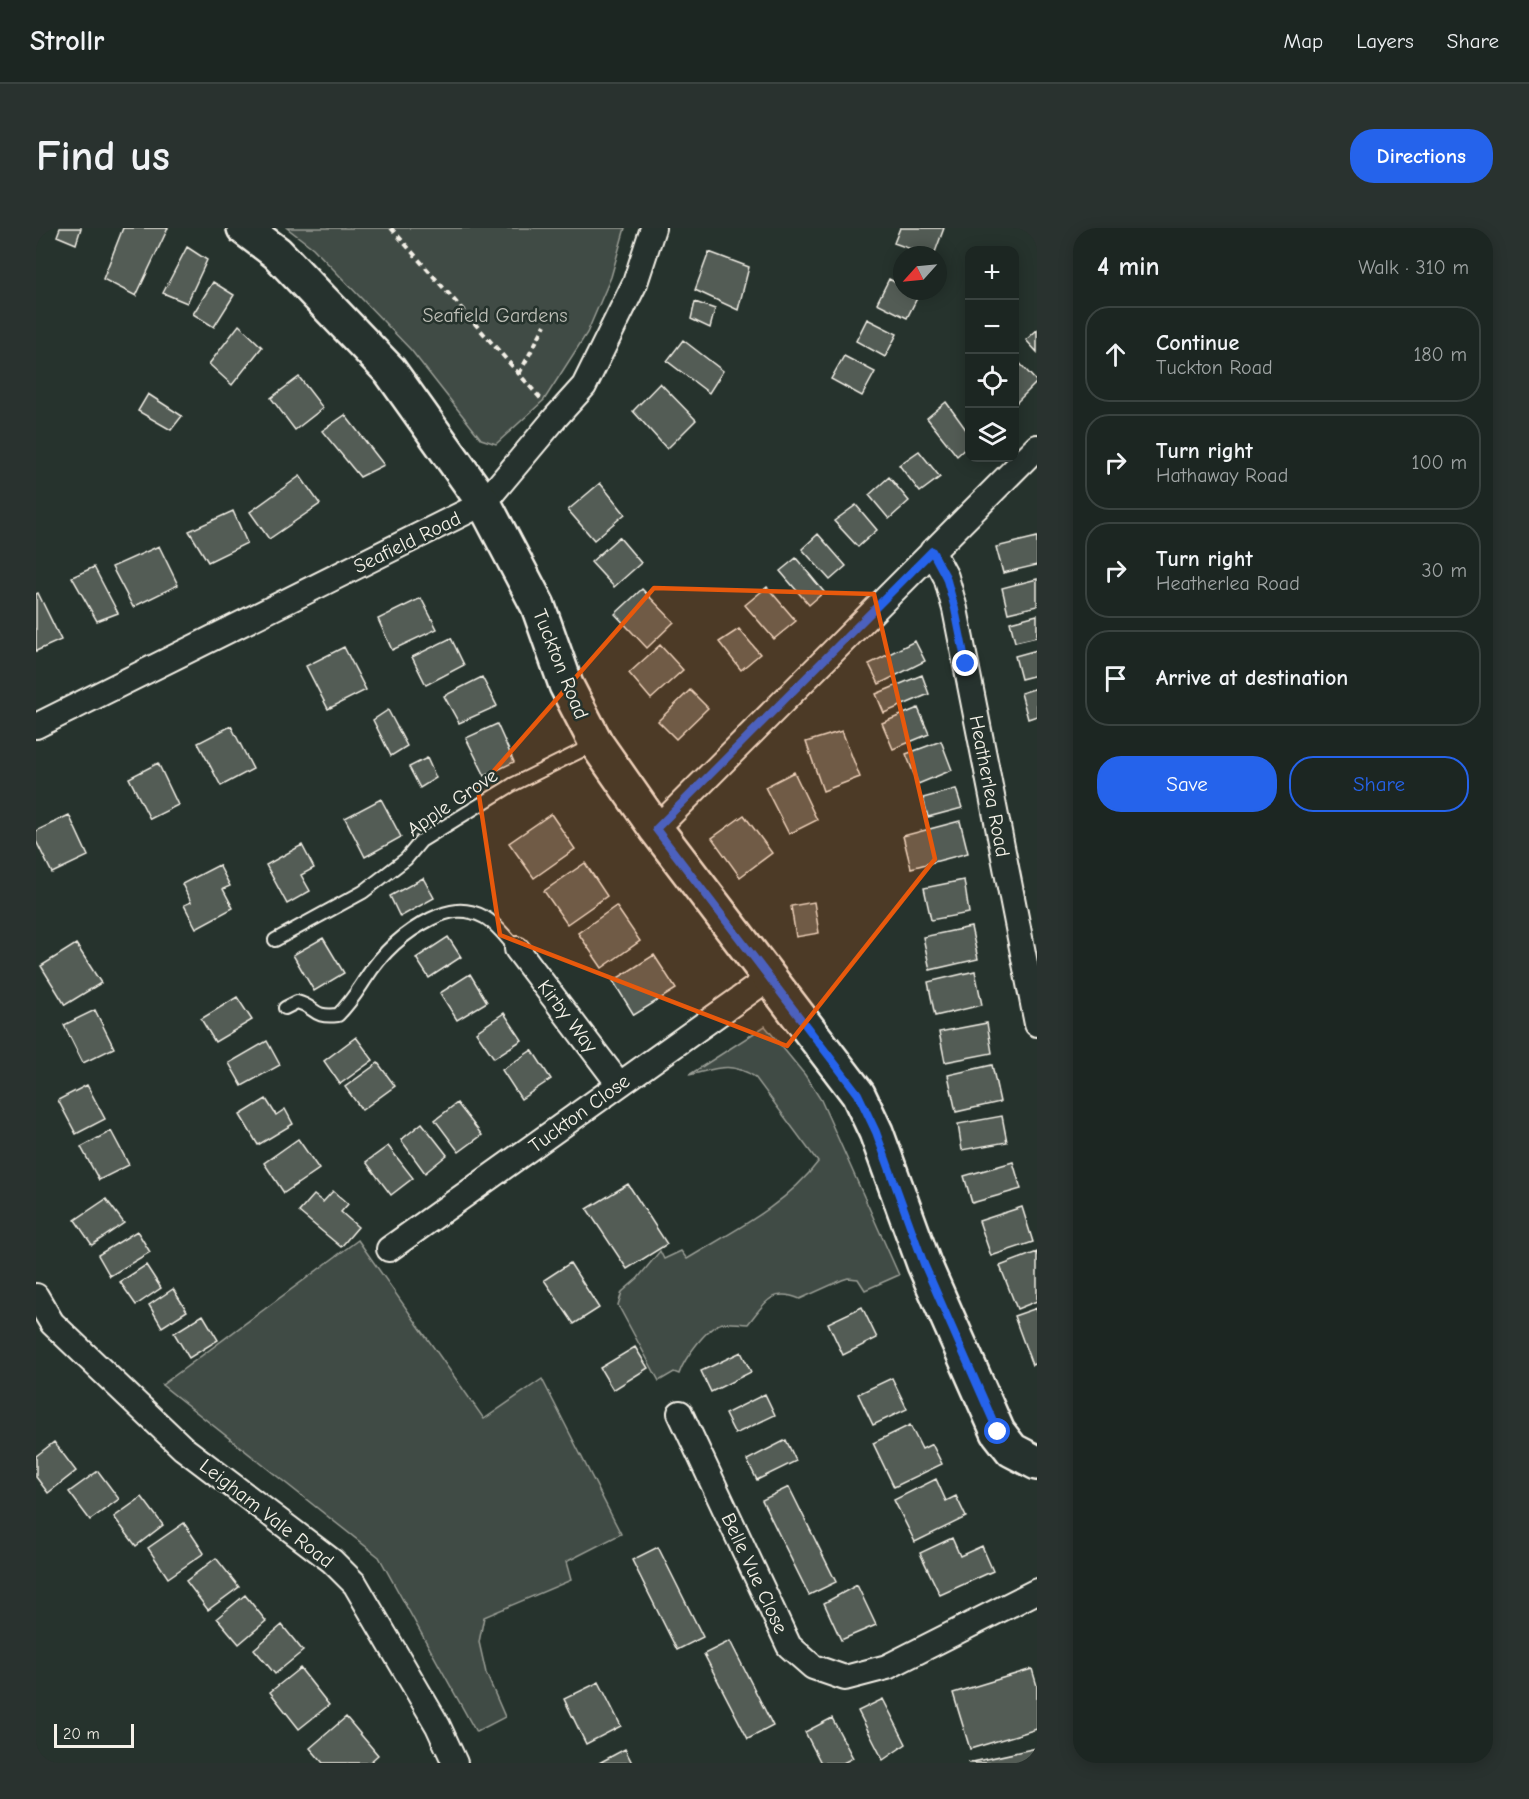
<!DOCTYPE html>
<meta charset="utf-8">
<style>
:root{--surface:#1c2622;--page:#29322f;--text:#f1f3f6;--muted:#a0a5a5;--line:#3a4340;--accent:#2563eb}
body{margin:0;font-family:"Comic Neue",sans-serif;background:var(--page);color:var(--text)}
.controls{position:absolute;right:18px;top:18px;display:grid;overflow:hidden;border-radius:12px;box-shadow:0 3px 15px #0003}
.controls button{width:54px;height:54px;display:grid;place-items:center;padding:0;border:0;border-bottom:2px solid var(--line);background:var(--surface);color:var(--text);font:30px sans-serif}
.compass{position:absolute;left:857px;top:18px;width:54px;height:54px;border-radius:50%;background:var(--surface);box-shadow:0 3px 15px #0003;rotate:243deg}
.scale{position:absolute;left:18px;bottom:15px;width:80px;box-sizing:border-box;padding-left:6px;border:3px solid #f4f1e8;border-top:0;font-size:16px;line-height:21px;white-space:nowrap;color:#f4f1e8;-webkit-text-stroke:4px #26332d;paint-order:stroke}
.stop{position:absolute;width:18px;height:18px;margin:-14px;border:4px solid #2563eb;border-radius:50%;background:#fff}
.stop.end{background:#2563eb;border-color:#fff;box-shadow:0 2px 6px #0008}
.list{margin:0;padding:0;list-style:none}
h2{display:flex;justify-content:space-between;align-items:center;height:78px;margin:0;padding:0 24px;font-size:26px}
h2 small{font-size:20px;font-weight:400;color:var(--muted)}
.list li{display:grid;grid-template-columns:39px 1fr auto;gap:18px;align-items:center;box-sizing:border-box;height:96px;margin:0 12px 12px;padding:0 12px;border:2px solid var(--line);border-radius:24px}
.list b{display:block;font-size:22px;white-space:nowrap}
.list p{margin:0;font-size:20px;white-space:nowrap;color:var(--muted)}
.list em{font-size:20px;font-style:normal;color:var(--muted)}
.actions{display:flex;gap:12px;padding:18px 24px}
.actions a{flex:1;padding:14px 0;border:2px solid var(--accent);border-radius:24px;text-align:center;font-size:21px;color:var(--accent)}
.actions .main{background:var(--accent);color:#fff}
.icon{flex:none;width:33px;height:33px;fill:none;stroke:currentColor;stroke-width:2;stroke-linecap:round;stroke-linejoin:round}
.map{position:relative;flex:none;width:1001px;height:1535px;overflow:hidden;border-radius:24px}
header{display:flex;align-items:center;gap:36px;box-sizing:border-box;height:84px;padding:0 30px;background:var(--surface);border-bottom:2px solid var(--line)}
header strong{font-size:28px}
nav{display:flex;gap:33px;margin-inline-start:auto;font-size:21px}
.intro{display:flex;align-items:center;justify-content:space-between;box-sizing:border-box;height:144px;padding:0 36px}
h1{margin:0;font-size:42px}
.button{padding:15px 27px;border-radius:24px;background:var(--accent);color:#fff;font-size:21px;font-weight:700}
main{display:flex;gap:36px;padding:0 36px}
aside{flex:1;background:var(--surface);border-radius:24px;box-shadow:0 3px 15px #0003}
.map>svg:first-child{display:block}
.green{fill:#414b45;stroke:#9a9e96;stroke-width:1.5}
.building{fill:#525c55;stroke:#f4f1e8;stroke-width:1.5}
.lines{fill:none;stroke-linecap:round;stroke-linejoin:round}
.lane-casing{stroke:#f4f1e8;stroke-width:16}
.street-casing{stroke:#f4f1e8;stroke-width:28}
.secondary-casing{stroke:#f4f1e8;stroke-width:38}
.path{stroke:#f4f1e8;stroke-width:4;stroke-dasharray:6 4.5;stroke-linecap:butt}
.lane{stroke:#26332d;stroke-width:12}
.street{stroke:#26332d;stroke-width:24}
.secondary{stroke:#26332d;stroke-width:33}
.route{stroke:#2563eb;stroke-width:8}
.marked{fill:#e8590c;fill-opacity:0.2;stroke:#e8590c;stroke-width:4.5;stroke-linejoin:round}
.labels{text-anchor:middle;stroke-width:5;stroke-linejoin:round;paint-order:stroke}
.park-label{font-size:20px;fill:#bebfb7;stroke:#26332d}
.street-label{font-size:20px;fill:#f4f1e8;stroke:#26332d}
</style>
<header>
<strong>Strollr</strong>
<nav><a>Map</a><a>Layers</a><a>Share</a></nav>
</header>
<div class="intro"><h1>Find us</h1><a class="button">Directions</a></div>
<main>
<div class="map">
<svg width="1001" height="1535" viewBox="0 0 1001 1535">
<rect width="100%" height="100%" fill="#26332d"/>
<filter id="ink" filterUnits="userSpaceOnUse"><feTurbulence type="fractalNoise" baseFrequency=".0167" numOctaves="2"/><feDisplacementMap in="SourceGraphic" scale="12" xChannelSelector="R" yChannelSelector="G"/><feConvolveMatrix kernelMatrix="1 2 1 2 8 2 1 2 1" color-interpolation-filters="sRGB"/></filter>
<g filter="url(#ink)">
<path class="green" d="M251,0H589L575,49L551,105L508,172L460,216L445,211L375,122L277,20Z
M729,798L769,847L785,872L863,1047L829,1062L822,1051L812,1050L806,1052L764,1071C735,1059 728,1076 712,1096C704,1096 694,1094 687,1095C671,1098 648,1131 643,1146L638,1144L623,1153L582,1077L586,1064L602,1050L624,1023L628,1031L645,1023L651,1031C697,1003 749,978 782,934L719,849C694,833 680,841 653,847Z
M322,1012L448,1191L506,1151L585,1306L530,1334L535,1352L448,1389L443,1414L450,1445L469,1489L440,1504L343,1329L126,1157Z"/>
<path class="building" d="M24,0H45L40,16L21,8Z
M87,0H132L100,68L67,51Z
M864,0H908L898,27H892L858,15Z
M151,19L171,32L151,75L127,65Z
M673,24L713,39L702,82L659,62Z
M853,51L866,58V63H877L883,66L871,90L841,75Z
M177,54L198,67L178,99L157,86Z
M659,74L679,81L674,100L655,91Z
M831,91L861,106L849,129L820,113Z
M203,97L226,119L196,157L173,136Z
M1001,102V124L990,112Z
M647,112L687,143L673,165L631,133Z
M808,128L839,144L826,168L795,151Z
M978,129L1001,154L979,176H978Z
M263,149L287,180L259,202L235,170Z
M624,155L660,192L631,221L597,183Z
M112,166L146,188L135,202L102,183Z
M910,174L934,207V216L921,228L891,190Z
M309,187L348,237L324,249L286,203Z
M883,223L904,249L884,264L863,237Z
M264,248L284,276L233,311L214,284Z
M853,249L873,273L853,291L833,267Z
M564,255L589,286L558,312L532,282Z
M820,277L841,302L822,319L798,293Z
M197,283L211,315L172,334L153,303Z
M782,306L810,338L794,352L766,321Z
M583,309L605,335L578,359L555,334Z
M1001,309V337L967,345L960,319Z
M123,318L142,357L97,379L76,339Z
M760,330L788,364L773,377L744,343Z
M58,339L82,385L61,393L36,349Z
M1001,351V378L972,385L966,360Z
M731,359L760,393L738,411L709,377Z
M606,361L638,394L611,420L579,386Z
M2,365L25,412L0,423V366Z
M385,370L401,401L356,422L342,391Z
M1001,387V409L979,414L974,394Z
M703,401L724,426L705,442L683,414Z
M415,410L428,437L390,457L376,429Z
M879,413L889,433L843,456L833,436Z
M624,417L647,442L615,471L593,445Z
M308,419L330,462L292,481L270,438Z
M1001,422V447L985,451L979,428Z
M886,447L893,466L848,485L840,466Z
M446,449L461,478L423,495L408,468Z
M1001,460V488L992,491L985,465Z
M654,462L672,480L640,511L622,493Z
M882,480L893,506L857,521L846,495Z
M352,482L371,518L355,528L337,492Z
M461,496L478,534L449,548L430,510Z
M195,498L217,541L185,558L162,515Z
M806,503L824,549L787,563L770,514Z
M905,513L916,542L882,556L870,526Z
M391,530L400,550L384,560L373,539Z
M122,535L142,577L114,591L93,550Z
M758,544L781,592L753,606L729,559Z
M920,561L926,580L892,589L887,570Z
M345,571L365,609L329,629L309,590Z
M515,586L539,621L498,650L473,615Z
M33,587L52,628L16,645L0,613V603Z
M708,587L736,625L704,649L676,610Z
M924,593L932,625L875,640L867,608Z
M266,617L278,640L265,647L274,663L251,676L230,637Z
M549,635L571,668L531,696L508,663Z
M183,637L194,658L187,661L197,680L160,700L148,677L155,674L146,656Z
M387,650L398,670L364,689L354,668Z
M928,652L933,685L895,692L888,660Z
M778,674L783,705L760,709L755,678Z
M580,678L604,713L566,740L542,705Z
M935,699L942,731L894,742L887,709Z
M412,709L425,729L393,750L380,730Z
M287,710L308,745L278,763L257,727Z
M40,716L65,755L29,777L5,738Z
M618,727L640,761L598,787L577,753Z
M939,743L946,777L899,788L892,754Z
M434,746L451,774L421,792L404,765Z
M201,769L216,792L179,814L165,791Z
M59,782L78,820L47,835L28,797Z
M468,785L486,812L458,830L440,804Z
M951,795L956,825L909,834L903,804Z
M320,809L337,832L304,856L288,833Z
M231,813L244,837L206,858L193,835Z
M496,822L515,851L485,871L466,842Z
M342,835L359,858L326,882L309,859Z
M956,837L964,874L920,884L912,847Z
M51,857L69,891L40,906L22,872Z
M230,871L240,887L249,881L257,896L222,917L204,887Z
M421,875L446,907L423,924L399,892Z
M966,888L971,914L926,922L922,896Z
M386,895L411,927L389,945L365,912Z
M75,903L93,937L63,952L45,919Z
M262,911L283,941L248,965L228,935Z
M352,918L377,950L355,967L330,934Z
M977,934L985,961L936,975L928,948Z
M592,956L631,1016L591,1041L551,981Z
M297,963L312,976L305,984L322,999L305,1019L263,984L278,967L287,974Z
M70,971L88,995L56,1017L39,992Z
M986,979L997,1014L955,1028L943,993Z
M101,1003L114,1024L74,1048L62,1027Z
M1001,1024V1073L981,1081L964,1038Z
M534,1035L563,1080L538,1096L508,1052Z
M110,1037L125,1060L100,1077L84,1054Z
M137,1061L151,1083L126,1099L113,1077Z
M826,1079L841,1110L807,1127L792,1095Z
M1001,1080V1135L996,1137L978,1088Z
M167,1087L182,1112L153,1130L138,1105Z
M599,1119L612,1140L577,1162L564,1140Z
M705,1124L715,1144L675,1164L665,1143Z
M856,1150L871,1181L837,1197L822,1166Z
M729,1166L739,1187L699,1206L689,1186Z
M874,1197L886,1221L896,1216L906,1236L858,1259L837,1215Z
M750,1212L760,1233L721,1252L711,1232Z
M18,1214L40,1243L12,1265L0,1249V1228Z
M62,1243L83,1271L54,1292L33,1264Z
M900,1251L910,1273L920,1268L930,1289L879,1314L858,1272Z
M753,1259L800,1354L773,1367L726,1272Z
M106,1269L127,1297L100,1318L78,1289Z
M148,1295L168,1325L132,1350L112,1320Z
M916,1310L924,1328L946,1318L957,1343L904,1367L884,1325Z
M622,1319L667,1409L641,1422L596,1332Z
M180,1330L203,1359L172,1382L150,1353Z
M821,1357L840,1397L805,1412L788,1375Z
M209,1367L230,1393L203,1416L181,1390Z
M246,1397L267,1423L239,1446L218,1421Z
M694,1413L737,1498L712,1511L668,1426Z
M264,1440L293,1477L263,1501L234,1464Z
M996,1441L1001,1458V1501L934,1521L917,1465Z
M563,1454L585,1498L550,1516L528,1471Z
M847,1471L870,1516L847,1532L822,1483Z
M310,1489L342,1527L333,1535H287L274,1520Z
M796,1490L817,1530L807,1535H785L769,1504Z
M1001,1520V1535H932Z
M589,1521L596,1535H563Z"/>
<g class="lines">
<g class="lane-casing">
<path id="lane" d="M239,712L327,664L370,631L385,613L476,557L559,516
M249,780L261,774C281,779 275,790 302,787C315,774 320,765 330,750C346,725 369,704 395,691C413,682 429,679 448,689C460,695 471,711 481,721"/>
</g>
<g class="street-casing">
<path id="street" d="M896,323L910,349L919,381L1001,796
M0,498L448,275L520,189L548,158L599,55L617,0
M620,601L1001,219
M481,721L583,856
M353,1021L733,750
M0,1068L16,1095L147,1220L296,1333L319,1356L402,1498L419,1535
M644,1185L753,1418L777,1439L809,1450L851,1439L1001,1363"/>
</g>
<g class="secondary-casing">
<path id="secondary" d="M208,0L241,25L354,143L448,275L502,378L530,457L560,515L620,601L822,866L840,904L888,1036L962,1204L976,1222L1001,1235"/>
</g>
<path class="path" d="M355,0L505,171
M483,146L509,97"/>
<use href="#lane" class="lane"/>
<use href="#street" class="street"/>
<use href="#secondary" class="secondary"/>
</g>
</g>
<g class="lines" filter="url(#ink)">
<path class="route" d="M930,436L919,381L910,349L896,323L620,601L822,866L840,904L888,1036L962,1204"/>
</g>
<path class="marked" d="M618,360L838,366L899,631L751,818L464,707L442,561Z"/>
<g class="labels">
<g class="park-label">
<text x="459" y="94">Seafield Gardens</text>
</g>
<g class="street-label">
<text transform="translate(371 314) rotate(-26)" y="7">Seafield Road</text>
<text transform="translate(525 436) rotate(68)" y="7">Tuckton Road</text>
<text transform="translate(954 558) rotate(79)" y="7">Heatherlea Road</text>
<text transform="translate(416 574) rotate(-34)" y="7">Apple Grove</text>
<text transform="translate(532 788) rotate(53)" y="7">Kirby Way</text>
<text transform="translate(543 885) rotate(-36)" y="7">Tuckton Close</text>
<text transform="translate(231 1285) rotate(38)" y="7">Leigham Vale Road</text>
<text transform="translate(719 1345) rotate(65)" y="7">Belle Vue Close</text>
</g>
</g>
</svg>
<div class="controls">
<button>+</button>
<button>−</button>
<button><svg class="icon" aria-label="locate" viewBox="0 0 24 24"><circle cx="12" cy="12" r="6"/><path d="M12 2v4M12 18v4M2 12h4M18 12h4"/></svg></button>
<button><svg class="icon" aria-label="layers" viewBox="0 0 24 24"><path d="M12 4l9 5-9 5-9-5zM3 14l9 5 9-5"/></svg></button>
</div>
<svg class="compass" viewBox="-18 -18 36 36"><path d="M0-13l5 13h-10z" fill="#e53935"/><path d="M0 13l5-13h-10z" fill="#a0a5a5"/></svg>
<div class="scale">20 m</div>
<div class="stop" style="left:962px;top:1204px"></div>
<div class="stop end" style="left:930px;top:436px"></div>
</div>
<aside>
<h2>4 min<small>Walk · 310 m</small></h2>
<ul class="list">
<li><svg class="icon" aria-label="ahead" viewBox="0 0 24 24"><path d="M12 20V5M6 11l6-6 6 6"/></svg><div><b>Continue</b><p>Tuckton Road</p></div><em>180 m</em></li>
<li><svg class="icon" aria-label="right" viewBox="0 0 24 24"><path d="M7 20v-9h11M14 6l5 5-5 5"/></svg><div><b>Turn right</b><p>Hathaway Road</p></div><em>100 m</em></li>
<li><svg class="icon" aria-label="right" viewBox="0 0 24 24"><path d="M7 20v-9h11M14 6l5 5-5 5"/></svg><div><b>Turn right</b><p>Heatherlea Road</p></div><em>30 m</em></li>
<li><svg class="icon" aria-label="arrive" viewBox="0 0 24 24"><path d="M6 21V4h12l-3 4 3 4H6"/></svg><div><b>Arrive at destination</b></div></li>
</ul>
<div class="actions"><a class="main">Save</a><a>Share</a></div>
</aside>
</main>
